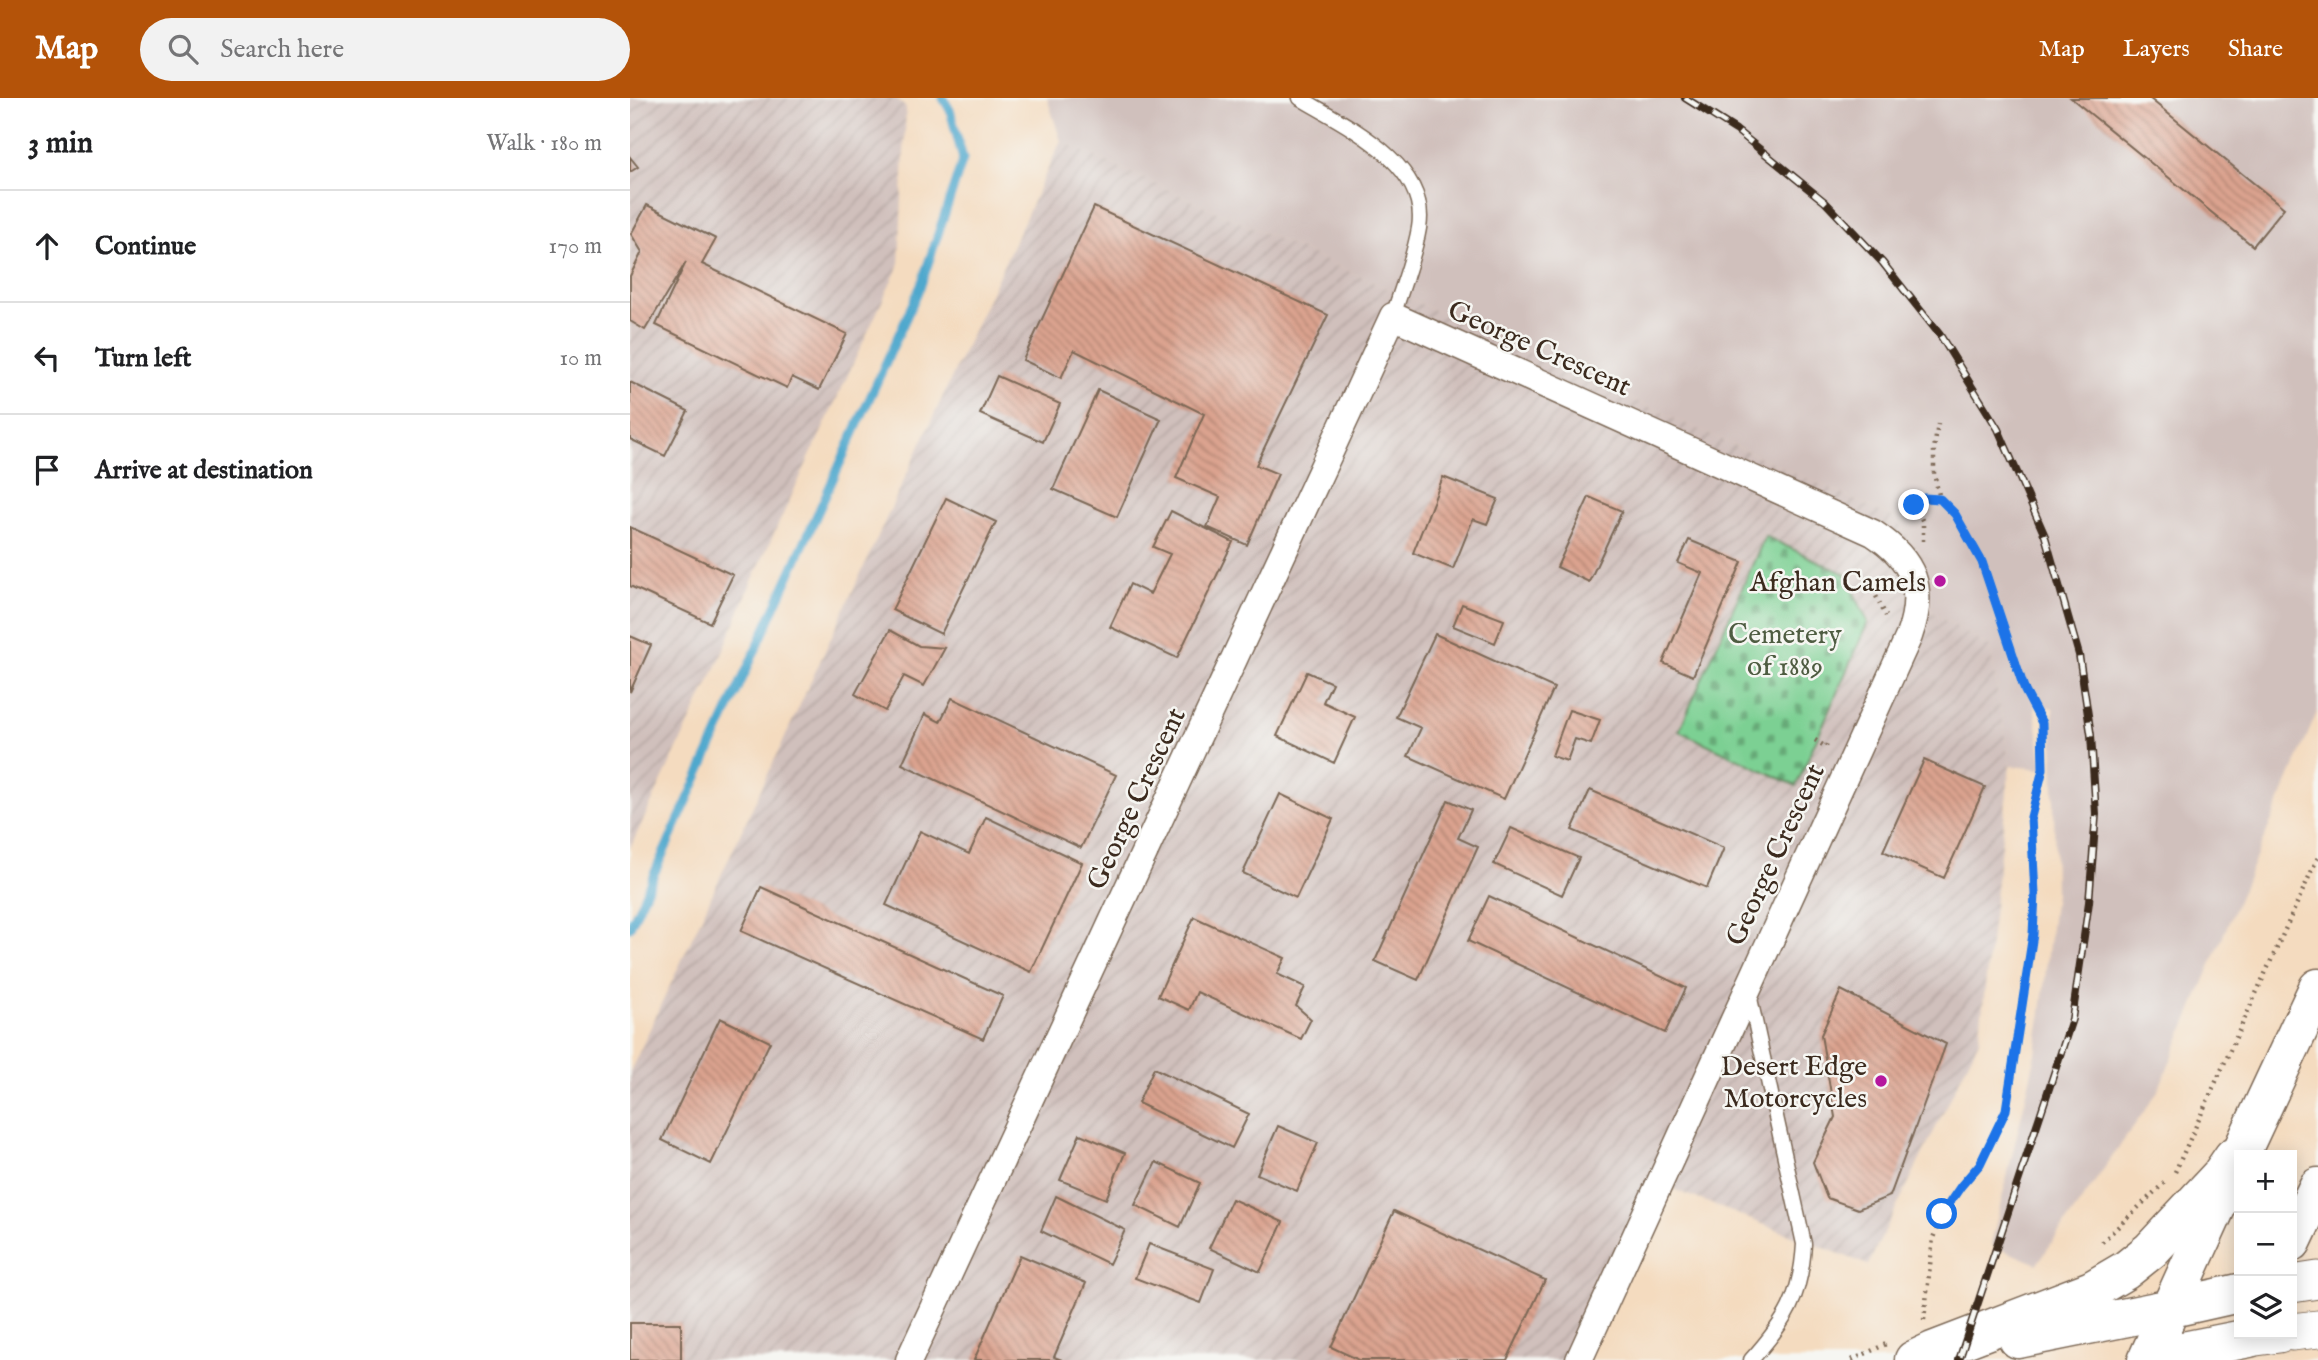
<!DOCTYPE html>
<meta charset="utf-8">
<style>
:root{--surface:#fff;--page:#f2f2f2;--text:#202124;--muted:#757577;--line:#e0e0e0;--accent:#b45309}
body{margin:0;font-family:"IM FELL English",serif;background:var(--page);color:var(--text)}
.controls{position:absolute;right:21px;bottom:21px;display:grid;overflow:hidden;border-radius:0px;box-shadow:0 4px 18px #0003}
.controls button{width:63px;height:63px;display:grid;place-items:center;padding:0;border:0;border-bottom:2px solid var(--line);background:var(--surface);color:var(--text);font:35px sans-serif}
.stop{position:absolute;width:21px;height:21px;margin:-16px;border:5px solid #1a73e8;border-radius:50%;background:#fff}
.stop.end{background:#1a73e8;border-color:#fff;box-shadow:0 2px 7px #0008}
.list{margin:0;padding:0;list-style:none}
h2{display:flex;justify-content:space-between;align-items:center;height:91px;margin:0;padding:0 28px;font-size:30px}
h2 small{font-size:23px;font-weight:400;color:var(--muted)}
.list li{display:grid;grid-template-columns:46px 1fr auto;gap:21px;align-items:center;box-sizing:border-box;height:112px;padding:0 28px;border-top:2px solid var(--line)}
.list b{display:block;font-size:26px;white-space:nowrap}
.list em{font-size:23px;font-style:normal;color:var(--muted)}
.icon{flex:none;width:38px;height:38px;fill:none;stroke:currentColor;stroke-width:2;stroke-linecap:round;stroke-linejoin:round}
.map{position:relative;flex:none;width:1688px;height:1262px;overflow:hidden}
header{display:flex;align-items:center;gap:42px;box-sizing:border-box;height:98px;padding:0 35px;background:var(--accent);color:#fff}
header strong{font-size:33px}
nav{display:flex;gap:38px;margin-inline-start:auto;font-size:24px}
.search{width:490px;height:63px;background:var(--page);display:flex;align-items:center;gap:18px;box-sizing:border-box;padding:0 24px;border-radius:38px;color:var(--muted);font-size:26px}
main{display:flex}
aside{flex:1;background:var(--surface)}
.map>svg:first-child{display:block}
.industrial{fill:url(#industrial-furrows)}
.railway{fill:#d0c0bc}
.cemetery{fill:url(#cemetery-stones);stroke:#5b7d58;stroke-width:2}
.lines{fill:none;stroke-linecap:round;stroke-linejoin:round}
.stream{stroke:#4fa8cd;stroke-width:9}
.building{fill:url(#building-back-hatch)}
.lane-casing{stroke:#7c6856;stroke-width:17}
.street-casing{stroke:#7c6856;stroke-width:29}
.secondary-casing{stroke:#7c6856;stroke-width:39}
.primary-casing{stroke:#7c6856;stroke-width:41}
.highway-casing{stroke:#7c6856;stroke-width:41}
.path{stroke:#7c6856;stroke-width:4.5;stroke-dasharray:2 5;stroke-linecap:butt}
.lane{stroke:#fff;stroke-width:14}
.street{stroke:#fff;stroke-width:26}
.secondary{stroke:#fff;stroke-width:37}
.primary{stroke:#fff;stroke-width:38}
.highway{stroke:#fff;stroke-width:38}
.rail-casing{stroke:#3b2a1e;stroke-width:8}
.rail{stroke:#f6f6f2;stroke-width:5;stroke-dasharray:16;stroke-linecap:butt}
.route{stroke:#1a73e8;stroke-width:9}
.poi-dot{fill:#b5179e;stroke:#f6f6f2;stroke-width:2.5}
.labels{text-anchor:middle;stroke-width:5;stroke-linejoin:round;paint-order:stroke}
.street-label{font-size:28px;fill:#3b2a1e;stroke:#f6f6f2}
.poi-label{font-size:28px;fill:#3b2a1e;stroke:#f6f6f2;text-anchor:end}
.park-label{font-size:28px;fill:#4e5c41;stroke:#f6f6f2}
</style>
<header>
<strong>Map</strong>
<div class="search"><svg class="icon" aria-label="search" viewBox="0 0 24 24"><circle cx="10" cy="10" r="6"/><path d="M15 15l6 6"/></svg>Search here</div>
<nav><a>Map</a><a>Layers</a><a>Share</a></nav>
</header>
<main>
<aside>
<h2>3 min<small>Walk · 180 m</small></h2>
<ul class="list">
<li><svg class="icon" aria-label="ahead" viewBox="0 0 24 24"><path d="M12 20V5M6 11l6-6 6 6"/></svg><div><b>Continue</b></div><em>170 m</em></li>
<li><svg class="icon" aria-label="left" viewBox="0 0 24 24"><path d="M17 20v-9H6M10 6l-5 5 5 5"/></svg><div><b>Turn left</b></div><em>10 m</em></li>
<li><svg class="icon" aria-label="arrive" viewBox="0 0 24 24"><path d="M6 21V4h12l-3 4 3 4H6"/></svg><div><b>Arrive at destination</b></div></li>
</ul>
</aside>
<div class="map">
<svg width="1688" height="1262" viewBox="0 0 1688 1262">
<defs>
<pattern id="industrial-furrows" width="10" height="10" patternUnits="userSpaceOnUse" patternTransform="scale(1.75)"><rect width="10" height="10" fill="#d0c0bc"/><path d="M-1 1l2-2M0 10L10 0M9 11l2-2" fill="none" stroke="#b4a5a1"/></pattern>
<pattern id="cemetery-stones" width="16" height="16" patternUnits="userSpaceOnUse" patternTransform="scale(1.75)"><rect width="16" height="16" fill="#7bd093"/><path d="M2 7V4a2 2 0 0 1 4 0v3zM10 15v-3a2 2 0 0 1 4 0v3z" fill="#66a977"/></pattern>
<pattern id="building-back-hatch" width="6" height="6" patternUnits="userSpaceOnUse" patternTransform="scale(1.75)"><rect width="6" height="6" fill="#dba38f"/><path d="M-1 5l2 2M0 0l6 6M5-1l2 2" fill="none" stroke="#b38574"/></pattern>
</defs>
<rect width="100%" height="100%" fill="#f6f6f2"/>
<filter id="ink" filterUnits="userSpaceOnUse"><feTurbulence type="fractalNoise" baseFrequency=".0143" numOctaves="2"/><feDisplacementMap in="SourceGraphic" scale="14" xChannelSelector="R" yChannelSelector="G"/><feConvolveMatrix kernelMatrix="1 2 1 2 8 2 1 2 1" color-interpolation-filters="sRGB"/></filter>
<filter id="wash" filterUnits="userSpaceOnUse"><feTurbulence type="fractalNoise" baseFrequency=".00686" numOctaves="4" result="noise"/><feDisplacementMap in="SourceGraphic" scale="28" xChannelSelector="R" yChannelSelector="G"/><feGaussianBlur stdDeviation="1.57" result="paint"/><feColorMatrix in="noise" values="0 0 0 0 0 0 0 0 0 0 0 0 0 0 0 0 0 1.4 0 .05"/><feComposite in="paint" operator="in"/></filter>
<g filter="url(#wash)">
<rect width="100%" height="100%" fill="#f4dbbf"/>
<path class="industrial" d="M0,0H266L276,10L269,167L121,485L90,561L0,750Z
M431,43L1265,420L1293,458L1302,514L1360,549L1380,668L1349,942L1238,1167L1030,1086L949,1262H0V974Z"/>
<path class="railway" d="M417,0H1688V612L1527,995L1407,1166L1361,1147L1406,956L1425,796L1423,610L1404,606L1413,671L1380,668L1360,549L1302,514L1293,458L1265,420L431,43Z"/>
<path class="cemetery" d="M1135,438L1215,476L1238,524L1166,688L1049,633Z"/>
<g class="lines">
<path class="stream" d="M0,829L291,187L333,61L320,12L313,0"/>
</g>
<g id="blocks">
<path class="building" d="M1441,0H1519L1654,110L1623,148Z
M0,59L8,69L0,74Z
M17,107L86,141L72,166L217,236L189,292L162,279L157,290L26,227L56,164L15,232L0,223V178L12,154L1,136Z
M464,109L698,217L626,367L648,376L617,447L577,429L590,399L546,380L574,316L444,252L431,280L393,262Z
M367,278L430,306L413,344L350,316Z
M0,284L58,313L35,358L0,341Z
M468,292L531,321L487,419L423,391Z
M813,379L868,401L857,426L843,421L823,471L783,455Z
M959,399L992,413L959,484L927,469Z
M316,400L366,424L311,536L262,512Z
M541,413L603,444L547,560L480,529L500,486L520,496L540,456L523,449Z
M0,429L103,477L80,525L0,488Z
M1059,442L1112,464L1063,578L1033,565L1072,475L1048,465Z
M832,506L874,522L865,545L823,528Z
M260,532L289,548L315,550L294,588L274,578L255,613L225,596Z
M805,536L924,590L874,701L778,658L791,630L766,619Z
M0,538L21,547L0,594Z
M677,574L702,585L693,604L725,619L704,665L647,638Z
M322,600L486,677L451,750L272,666L295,616L310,624Z
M939,612L970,622L961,646L945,641L937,663L922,658Z
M1294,662L1355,689L1314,780L1253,753Z
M960,692L1094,750L1077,790L942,732Z
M650,696L703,721L666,800L613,775Z
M818,702L841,712L828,740L848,749L788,882L745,863Z
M356,719L452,765L401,874L256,807L290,733L339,756Z
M881,730L949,760L932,797L864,766Z
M131,789L373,898L353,941L111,833Z
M859,798L1056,890L1035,935L838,843Z
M564,819L655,860L647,876L675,889L666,908L681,921L671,941L567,894L559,912L528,898Z
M1211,892L1316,946L1260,1098L1228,1111L1197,1100L1183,1064L1205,1019L1191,937Z
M90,920L140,944L81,1066L32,1042Z
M524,970L619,1016L602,1050L508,1005Z
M648,1028L688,1045L667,1093L627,1076Z
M450,1036L495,1055L476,1101L430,1082Z
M526,1064L570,1085L550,1129L505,1107Z
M426,1098L495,1132L479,1166L411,1133Z
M602,1101L653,1124L630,1174L579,1150Z
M764,1113L915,1182L877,1262H729L701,1249Z
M519,1146L584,1171L571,1205L505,1180Z
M390,1157L456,1185L424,1259L432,1262H344Z
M0,1225H51V1262H0Z"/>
</g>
</g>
<g filter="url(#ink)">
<use href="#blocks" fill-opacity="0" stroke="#7c6856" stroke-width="2"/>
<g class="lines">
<g class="lane-casing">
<path id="lane" d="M670,0C715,27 800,66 789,130C784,160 772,189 763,218
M1119,896L1174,1146C1171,1199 1156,1223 1121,1262"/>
</g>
<g class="street-casing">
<path id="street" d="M279,1262L763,218L1243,435C1284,462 1296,491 1279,538L949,1262"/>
</g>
<g class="secondary-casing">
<path id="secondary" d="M1662,1186L1688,1182
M1662,1234L1688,1231
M1619,1240L1649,1236"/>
</g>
<g class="primary-casing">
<path id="primary" d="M1388,1241L1542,1210
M1284,1262L1303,1253L1462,1192L1496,1172L1521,1152L1590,1078L1603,1059"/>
</g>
<g class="highway-casing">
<path id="highway" d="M1610,1057L1688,890
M1662,1144L1688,1089
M1542,1210L1609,1195
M1518,1260L1619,1240
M1517,1262L1609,1059"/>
</g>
<path class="path" d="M1293,443V424L1285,407L1294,400L1310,401
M1243,492L1256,518
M1185,642L1196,649L1197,646
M1545,1074L1688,759
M1472,1144L1534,1085
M1294,1222L1303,1140L1312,1116L1331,1088L1350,1066L1376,1012L1403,836L1405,796L1401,719L1413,671L1412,625L1396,593L1352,464L1325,416L1310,401L1304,376V351L1308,326
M1222,1262L1256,1246"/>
<use href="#lane" class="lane"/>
<use href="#street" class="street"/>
<use href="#secondary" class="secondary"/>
<use href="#primary" class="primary"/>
<use href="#highway" class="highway"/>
<g class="rail-casing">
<path id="rail" d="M1055,0L1106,32L1195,104L1252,164L1310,237L1368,331L1415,438L1449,557L1461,637L1466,716L1459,804L1442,921L1329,1262"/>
</g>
<use href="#rail" class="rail"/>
</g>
</g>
<g class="lines" filter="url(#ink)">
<path class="route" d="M1284,407L1294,400L1310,401L1325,416L1352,464L1395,593L1412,625L1413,671L1401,719L1405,796L1403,836L1376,1012L1350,1066L1331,1088L1312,1116"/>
</g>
<g class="poi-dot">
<circle cx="1310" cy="483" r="7"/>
<circle cx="1251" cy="983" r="7"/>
</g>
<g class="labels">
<g class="street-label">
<text transform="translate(910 249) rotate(24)" y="10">George Crescent</text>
<text transform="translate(505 700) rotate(-65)" y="10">George Crescent</text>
<text transform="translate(1144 756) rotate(-65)" y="10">George Crescent</text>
</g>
<g class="poi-label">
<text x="1296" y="493">Afghan Camels</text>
<text x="1237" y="977">Desert Edge<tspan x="1237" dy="32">Motorcycles</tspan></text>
</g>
<g class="park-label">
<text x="1155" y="545">Cemetery<tspan x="1155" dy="32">of 1889</tspan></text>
</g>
</g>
</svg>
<div class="controls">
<button>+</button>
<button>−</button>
<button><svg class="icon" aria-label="layers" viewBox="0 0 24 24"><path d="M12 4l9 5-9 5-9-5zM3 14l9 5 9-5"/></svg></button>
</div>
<div class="stop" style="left:1312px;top:1116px"></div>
<div class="stop end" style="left:1284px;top:407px"></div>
</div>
</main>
